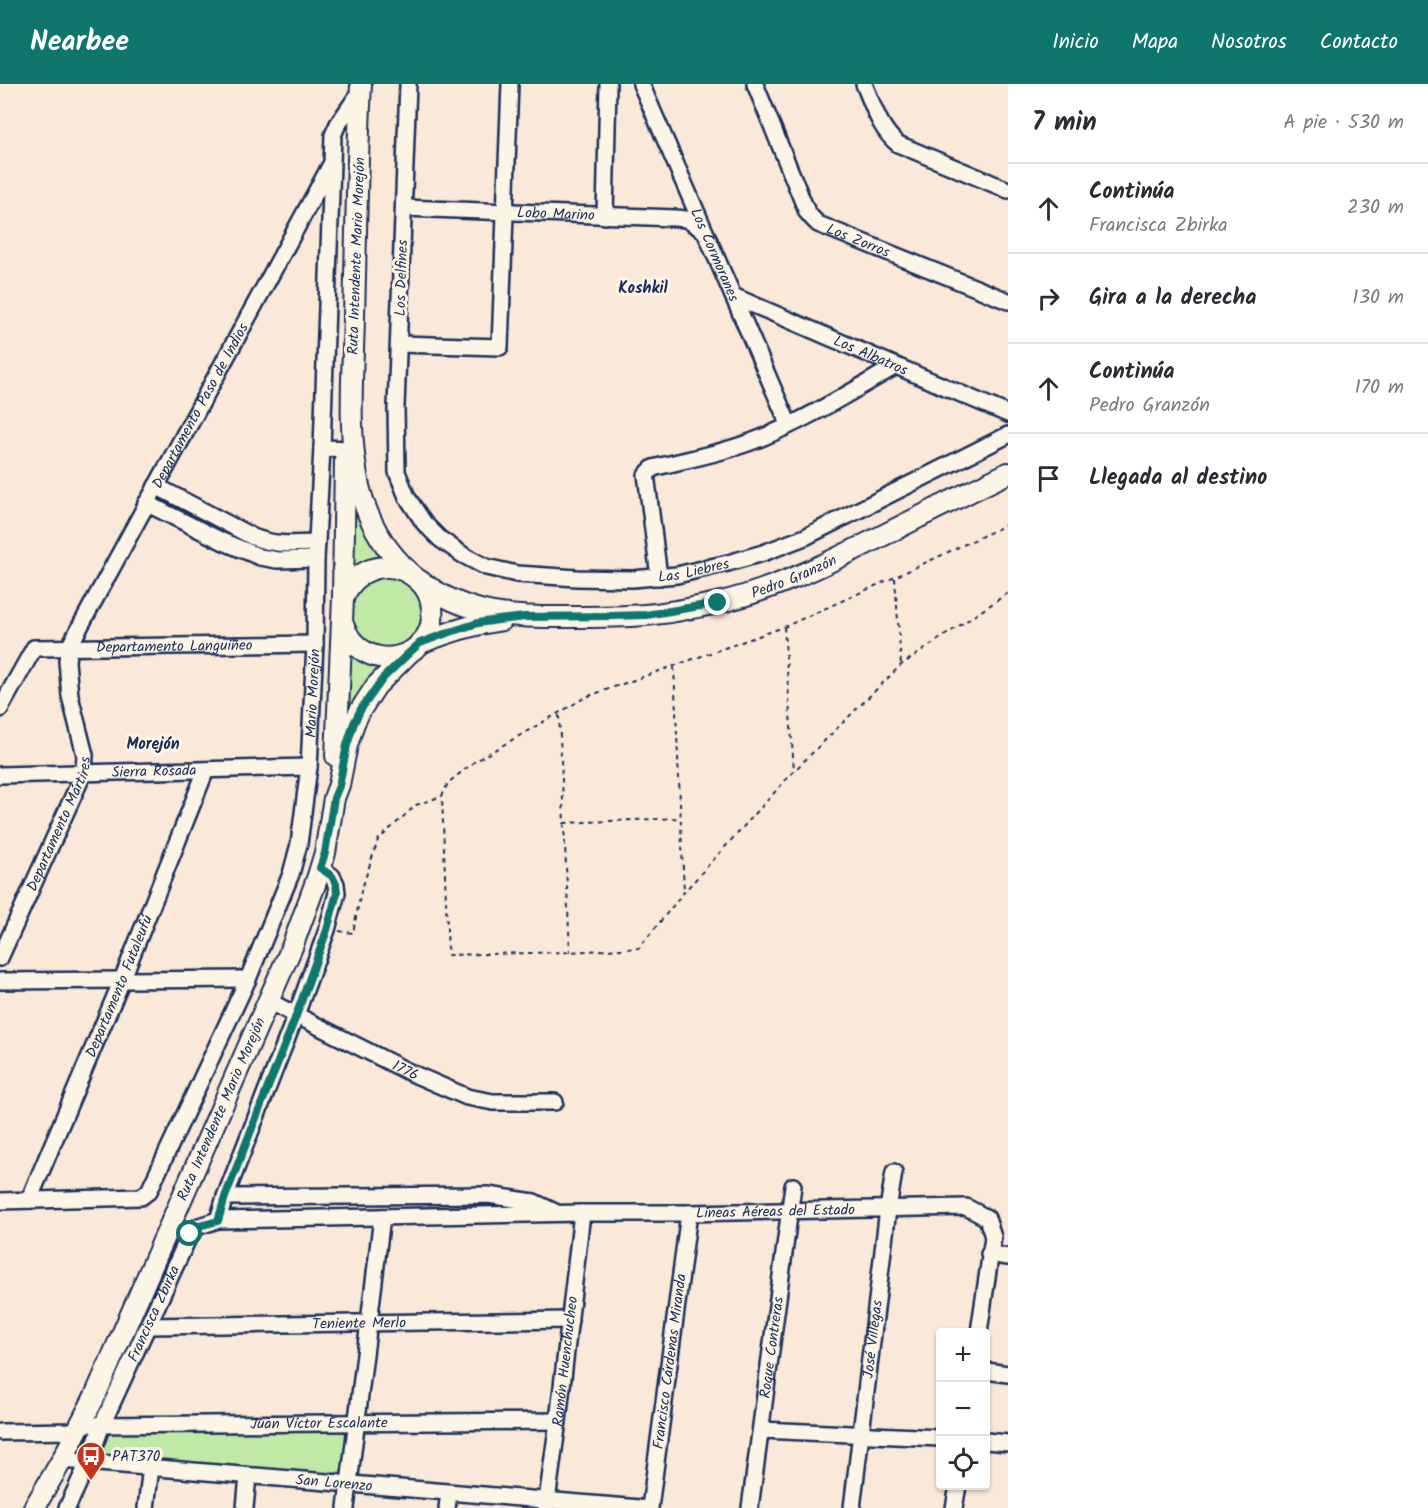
<!DOCTYPE html>
<html lang="es">
<meta charset="utf-8">
<style>
:root{--surface:#fff;--page:#f2f2f3;--text:#2b2b33;--muted:#7c7c81;--line:#e1e1e2;--accent:#0f766e}
body{margin:0;font-family:Kalam,sans-serif;background:var(--page);color:var(--text)}
.controls{position:absolute;right:18px;bottom:18px;display:grid;overflow:hidden;border-radius:6px;box-shadow:0 2px 4px #0004}
.controls button{width:54px;height:54px;display:grid;place-items:center;padding:0;border:0;border-bottom:2px solid var(--line);background:var(--surface);color:var(--text);font:30px sans-serif}
.stop{position:absolute;width:18px;height:18px;margin:-14px;border:4px solid #0f766e;border-radius:50%;background:#fff}
.stop.end{background:#0f766e;border-color:#fff;box-shadow:0 2px 6px #0008}
.list{margin:0;padding:0;list-style:none}
h2{display:flex;justify-content:space-between;align-items:center;height:78px;margin:0;padding:0 24px;font-size:26px}
h2 small{font-size:20px;font-weight:400;color:var(--muted)}
.list li{display:grid;grid-template-columns:39px 1fr auto;gap:18px;align-items:center;box-sizing:border-box;height:90px;padding:0 24px;border-top:2px solid var(--line)}
.list b{display:block;font-size:22px;white-space:nowrap}
.list p{margin:0;font-size:20px;white-space:nowrap;color:var(--muted)}
.list em{font-size:20px;font-style:normal;color:var(--muted)}
.icon{flex:none;width:33px;height:33px;fill:none;stroke:currentColor;stroke-width:2;stroke-linecap:round;stroke-linejoin:round}
.map{position:relative;flex:none;width:1008px;height:1424px;overflow:hidden}
header{display:flex;align-items:center;gap:36px;box-sizing:border-box;height:84px;padding:0 30px;background:var(--accent);color:#fff}
header strong{font-size:28px}
nav{display:flex;gap:33px;margin-inline-start:auto;font-size:21px}
main{display:flex}
aside{flex:1;background:var(--surface)}
.map>svg:first-child{display:block}
.green{fill:#bfe9a5;stroke:#6d8c82;stroke-width:1.5}
.lines{fill:none;stroke-linecap:round;stroke-linejoin:round}
.minor-casing{stroke:#1b2f5e;stroke-width:20}
.major-casing{stroke:#1b2f5e;stroke-width:24}
.path{stroke:#1b2f5e;stroke-width:2;stroke-dasharray:4.5 4.5;stroke-linecap:butt}
.minor{stroke:#fcf5e5;stroke-width:15}
.major{stroke:#fcf5e5;stroke-width:20}
.route{stroke:#0f766e;stroke-width:8}
.labels{text-anchor:middle;stroke-width:6;stroke-linejoin:round;paint-order:stroke}
.street-label{font-size:15px;fill:#1b2f5e;stroke:#fcf5e5}
.poi-label{font-size:15px;fill:#1b2f5e;stroke:#fcf5e5;text-anchor:start}
.neighbourhood-label{font-size:16px;font-weight:bold;fill:#1b2f5e;stroke:#fcf5e5}
</style>
<header>
<strong>Nearbee</strong>
<nav><a>Inicio</a><a>Mapa</a><a>Nosotros</a><a>Contacto</a></nav>
</header>
<main>
<div class="map">
<svg width="1008" height="1424" viewBox="0 0 1008 1424">
<rect width="100%" height="100%" fill="#fae9d8"/>
<filter id="ink" filterUnits="userSpaceOnUse"><feTurbulence type="fractalNoise" baseFrequency=".0167" numOctaves="2"/><feDisplacementMap in="SourceGraphic" scale="12" xChannelSelector="R" yChannelSelector="G"/><feConvolveMatrix kernelMatrix="1 2 1 2 8 2 1 2 1" color-interpolation-filters="sRGB"/></filter>
<g filter="url(#ink)">
<path class="green" d="M355,403L391,477L351,493Z
M395,492L411,499L426,521L420,551L393,568L362,558C359,552 355,547 352,541C350,537 351,531 352,527C353,499 371,493 395,492Z
M349,563L386,580L347,643Z
M110,1346L341,1347L344,1348L348,1353L344,1382L342,1387L333,1390L104,1372L101,1370L99,1366L106,1348Z"/>
<g class="lines">
<g class="minor-casing">
<g id="minor">
<path id="s1" d="M408,0L396,323L397,388L407,413L424,439L440,455L463,471L486,483L517,490L577,494L632,495L677,491L728,479L763,469L805,453L1008,351"/>
<path id="s2" d="M641,0L789,341"/>
<path id="s3" d="M755,0L807,128L812,134L818,140L1008,217"/>
<path d="M864,0C873,21 880,46 898,60L1008,106"/>
<path id="s4" d="M404,124L675,134L686,135L703,146"/>
<path d="M605,132L608,0"/>
<path id="s5" d="M733,212L1008,330"/>
<path d="M399,260L500,263L510,0"/>
<path d="M322,364L354,365"/>
<path d="M156,402L253,453C277,462 292,460 317,459"/>
<path d="M146,419L224,458L260,473L277,476L316,475"/>
<path d="M659,493L647,398L646,391L653,384C689,375 727,368 761,354C808,335 852,307 896,282"/>
<path id="s6" d="M0,625L34,564L315,560"/>
<path id="s7" d="M0,691L309,683"/>
<path id="s8" d="M0,874L84,688L85,671L70,612L67,577L69,563L330,82"/>
<path d="M0,897L248,895"/>
<path id="s9" d="M268,917L409,988L467,1013L493,1018H555"/>
<path d="M225,1113L488,1111L534,1118L555,1128"/>
<path id="s10" d="M29,1116L122,896L206,686"/>
<path id="s11" d="M0,1117L141,1113L149,1107L248,895L291,790L299,760L309,683L315,560L316,475L322,364L333,51L338,40L360,8"/>
<path d="M218,1136L225,1113L296,931L327,846L337,809L336,800L332,792L320,784"/>
<path d="M989,1170L1008,1173"/>
<path id="s12" d="M149,1242L570,1236"/>
<path d="M986,1287L1008,1290"/>
<path id="s13" d="M93,1341L558,1337"/>
<path d="M761,1346L940,1354"/>
<path d="M0,1348L78,1347"/>
<path d="M986,1357L1008,1359"/>
<path id="s14" d="M62,1376L640,1424"/>
<path id="s15" d="M67,1424L88,1379L102,1341L190,1150L199,1142L218,1136L582,1129H689L966,1123L987,1134L993,1153L979,1248"/>
<path d="M146,1424L151,1383"/>
<path d="M245,1424L248,1392"/>
<path d="M346,1424L382,1133"/>
<path d="M447,1424L449,1409"/>
<path id="s16" d="M546,1424L558,1337L582,1129"/>
<path id="s17" d="M650,1424L689,1129"/>
<path id="s18" d="M750,1424L793,1102"/>
<path id="s19" d="M852,1424L888,1125L894,1088"/>
<path d="M954,1424L958,1402"/>
</g>
</g>
<g class="major-casing">
<g id="major">
<path d="M361,0C357,78 356,156 354,233C353,289 347,347 359,402C367,435 384,465 409,488"/>
<path id="s20" d="M420,497C469,533 511,533 568,533C594,533 620,533 645,531C669,529 694,524 717,519C774,506 826,480 878,454C921,432 965,410 1008,389"/>
<path d="M342,538C362,597 438,576 432,524C431,512 426,503 418,496C408,487 398,482 385,483C364,484 351,496 343,514"/>
<path d="M420,559C447,549 473,540 502,536"/>
<path d="M336,672L343,514L345,375"/>
<path id="s21" d="M34,1424L62,1376L95,1312L292,863L317,795L325,769L334,714L339,701L347,661L354,639L361,625L376,602L410,568"/>
</g>
</g>
<path class="path" d="M1008,440L895,493L784,543L586,613L474,678L448,699L442,712L448,871L570,868L639,864L684,808L794,687L901,581L1008,509
M895,494L901,581
M784,543L794,687
M674,583L684,808
M559,631L570,868
M564,739L680,734
M339,847L353,849L361,807L378,756L416,721L442,712"/>
<use href="#minor" class="minor"/>
<use href="#major" class="major"/>
</g>
</g>
<g class="lines" filter="url(#ink)">
<path class="route" d="M190,1150L199,1142L218,1137L225,1113L296,932L327,846L337,809L336,800L332,792L320,784L325,769L334,714L339,702L347,661L354,639L361,625L384,593L410,568L420,559L450,548L478,539L498,536L525,533L611,532L646,531L718,519"/>
</g>
<defs>
<g id="bus-pin" transform="scale(1.5)"><path d="M0 17L-7.5 6A9.5 9.5 0 1 1 7.5 6Z" fill="#c8321e" stroke="#fcf5e5"/><path d="M-5-6H5V4H4V6H2V4H-2V6H-4V4H-5ZM-3.5-4V0h7V-4ZM-3.5 1.2v1.5H-2V1.2ZM2 1.2v1.5H3.5V1.2Z" fill="#fff"/></g>
</defs>
<g fill-rule="evenodd">
<use href="#bus-pin" x="91" y="1372"/>
</g>
<g class="labels">
<g class="street-label">
<text dy="5" stroke="none"><textPath href="#s4" startOffset="152">Lobo Marino</textPath></text>
<text dy="5" stroke="none"><textPath href="#s3" startOffset="198">Los Zorros</textPath></text>
<text dy="5" stroke="none"><textPath href="#s2" startOffset="186">Los Cormoranes</textPath></text>
<text transform="translate(356 172) rotate(-88)" y="5">Ruta Intendente Mario Morejón</text>
<text transform="translate(401 194) rotate(-88)" y="5">Los Delfines</text>
<text dy="5" stroke="none"><textPath href="#s5" startOffset="150">Los Albatros</textPath></text>
<text dy="5" stroke="none"><textPath href="#s8" startOffset="606">Departamento Paso de Indios</textPath></text>
<text dy="5" stroke="none"><textPath href="#s1" startOffset="732">Las Liebres</textPath></text>
<text dy="5" stroke="none"><textPath href="#s20" startOffset="387">Pedro Granzón</textPath></text>
<text dy="5" stroke="none"><textPath href="#s6" startOffset="210">Departamento Languiñeo</textPath></text>
<text dy="5" stroke="none"><textPath href="#s11" startOffset="681">Mario Morejón</textPath></text>
<text dy="5" stroke="none"><textPath href="#s7" startOffset="154">Sierra Rosada</textPath></text>
<text dy="5" stroke="none"><textPath href="#s8" startOffset="147">Departamento Mártires</textPath></text>
<text dy="5" stroke="none"><textPath href="#s10" startOffset="232">Departamento Futaleufú</textPath></text>
<text dy="5" stroke="none"><textPath href="#s9" startOffset="154">1776</textPath></text>
<text dy="5" stroke="none"><textPath href="#s21" startOffset="441">Ruta Intendente Mario Morejón</textPath></text>
<text dy="5" stroke="none"><textPath href="#s15" startOffset="890">Líneas Aéreas del Estado</textPath></text>
<text dy="5" stroke="none"><textPath href="#s15" startOffset="213">Francisca Zbirka</textPath></text>
<text dy="5" stroke="none"><textPath href="#s12" startOffset="210">Teniente Merlo</textPath></text>
<text dy="5" stroke="none"><textPath href="#s19" startOffset="170">José Villegas</textPath></text>
<text dy="5" stroke="none"><textPath href="#s18" startOffset="162">Roque Contreras</textPath></text>
<text dy="5" stroke="none"><textPath href="#s17" startOffset="148">Francisco Cárdenas Miranda</textPath></text>
<text dy="5" stroke="none"><textPath href="#s16" startOffset="148">Ramón Huenchucheo</textPath></text>
<text dy="5" stroke="none"><textPath href="#s13" startOffset="226">Juan Víctor Escalante</textPath></text>
<text dy="5" stroke="none"><textPath href="#s14" startOffset="273">San Lorenzo</textPath></text>
</g>
<g class="poi-label">
<text x="112" y="1377">PAT370</text>
</g>
<g class="neighbourhood-label">
<text x="643" y="209">Koshkil</text>
<text x="153" y="665">Morejón</text>
</g>
</g>
</svg>
<div class="controls">
<button>+</button>
<button>−</button>
<button><svg class="icon" aria-label="locate" viewBox="0 0 24 24"><circle cx="12" cy="12" r="6"/><path d="M12 2v4M12 18v4M2 12h4M18 12h4"/></svg></button>
</div>
<div class="stop" style="left:190px;top:1150px"></div>
<div class="stop end" style="left:718px;top:519px"></div>
</div>
<aside>
<h2>7 min<small>A pie · 530 m</small></h2>
<ul class="list">
<li><svg class="icon" aria-label="ahead" viewBox="0 0 24 24"><path d="M12 20V5M6 11l6-6 6 6"/></svg><div><b>Continúa</b><p>Francisca Zbirka</p></div><em>230 m</em></li>
<li><svg class="icon" aria-label="right" viewBox="0 0 24 24"><path d="M7 20v-9h11M14 6l5 5-5 5"/></svg><div><b>Gira a la derecha</b></div><em>130 m</em></li>
<li><svg class="icon" aria-label="ahead" viewBox="0 0 24 24"><path d="M12 20V5M6 11l6-6 6 6"/></svg><div><b>Continúa</b><p>Pedro Granzón</p></div><em>170 m</em></li>
<li><svg class="icon" aria-label="arrive" viewBox="0 0 24 24"><path d="M6 21V4h12l-3 4 3 4H6"/></svg><div><b>Llegada al destino</b></div></li>
</ul>
</aside>
</main>
